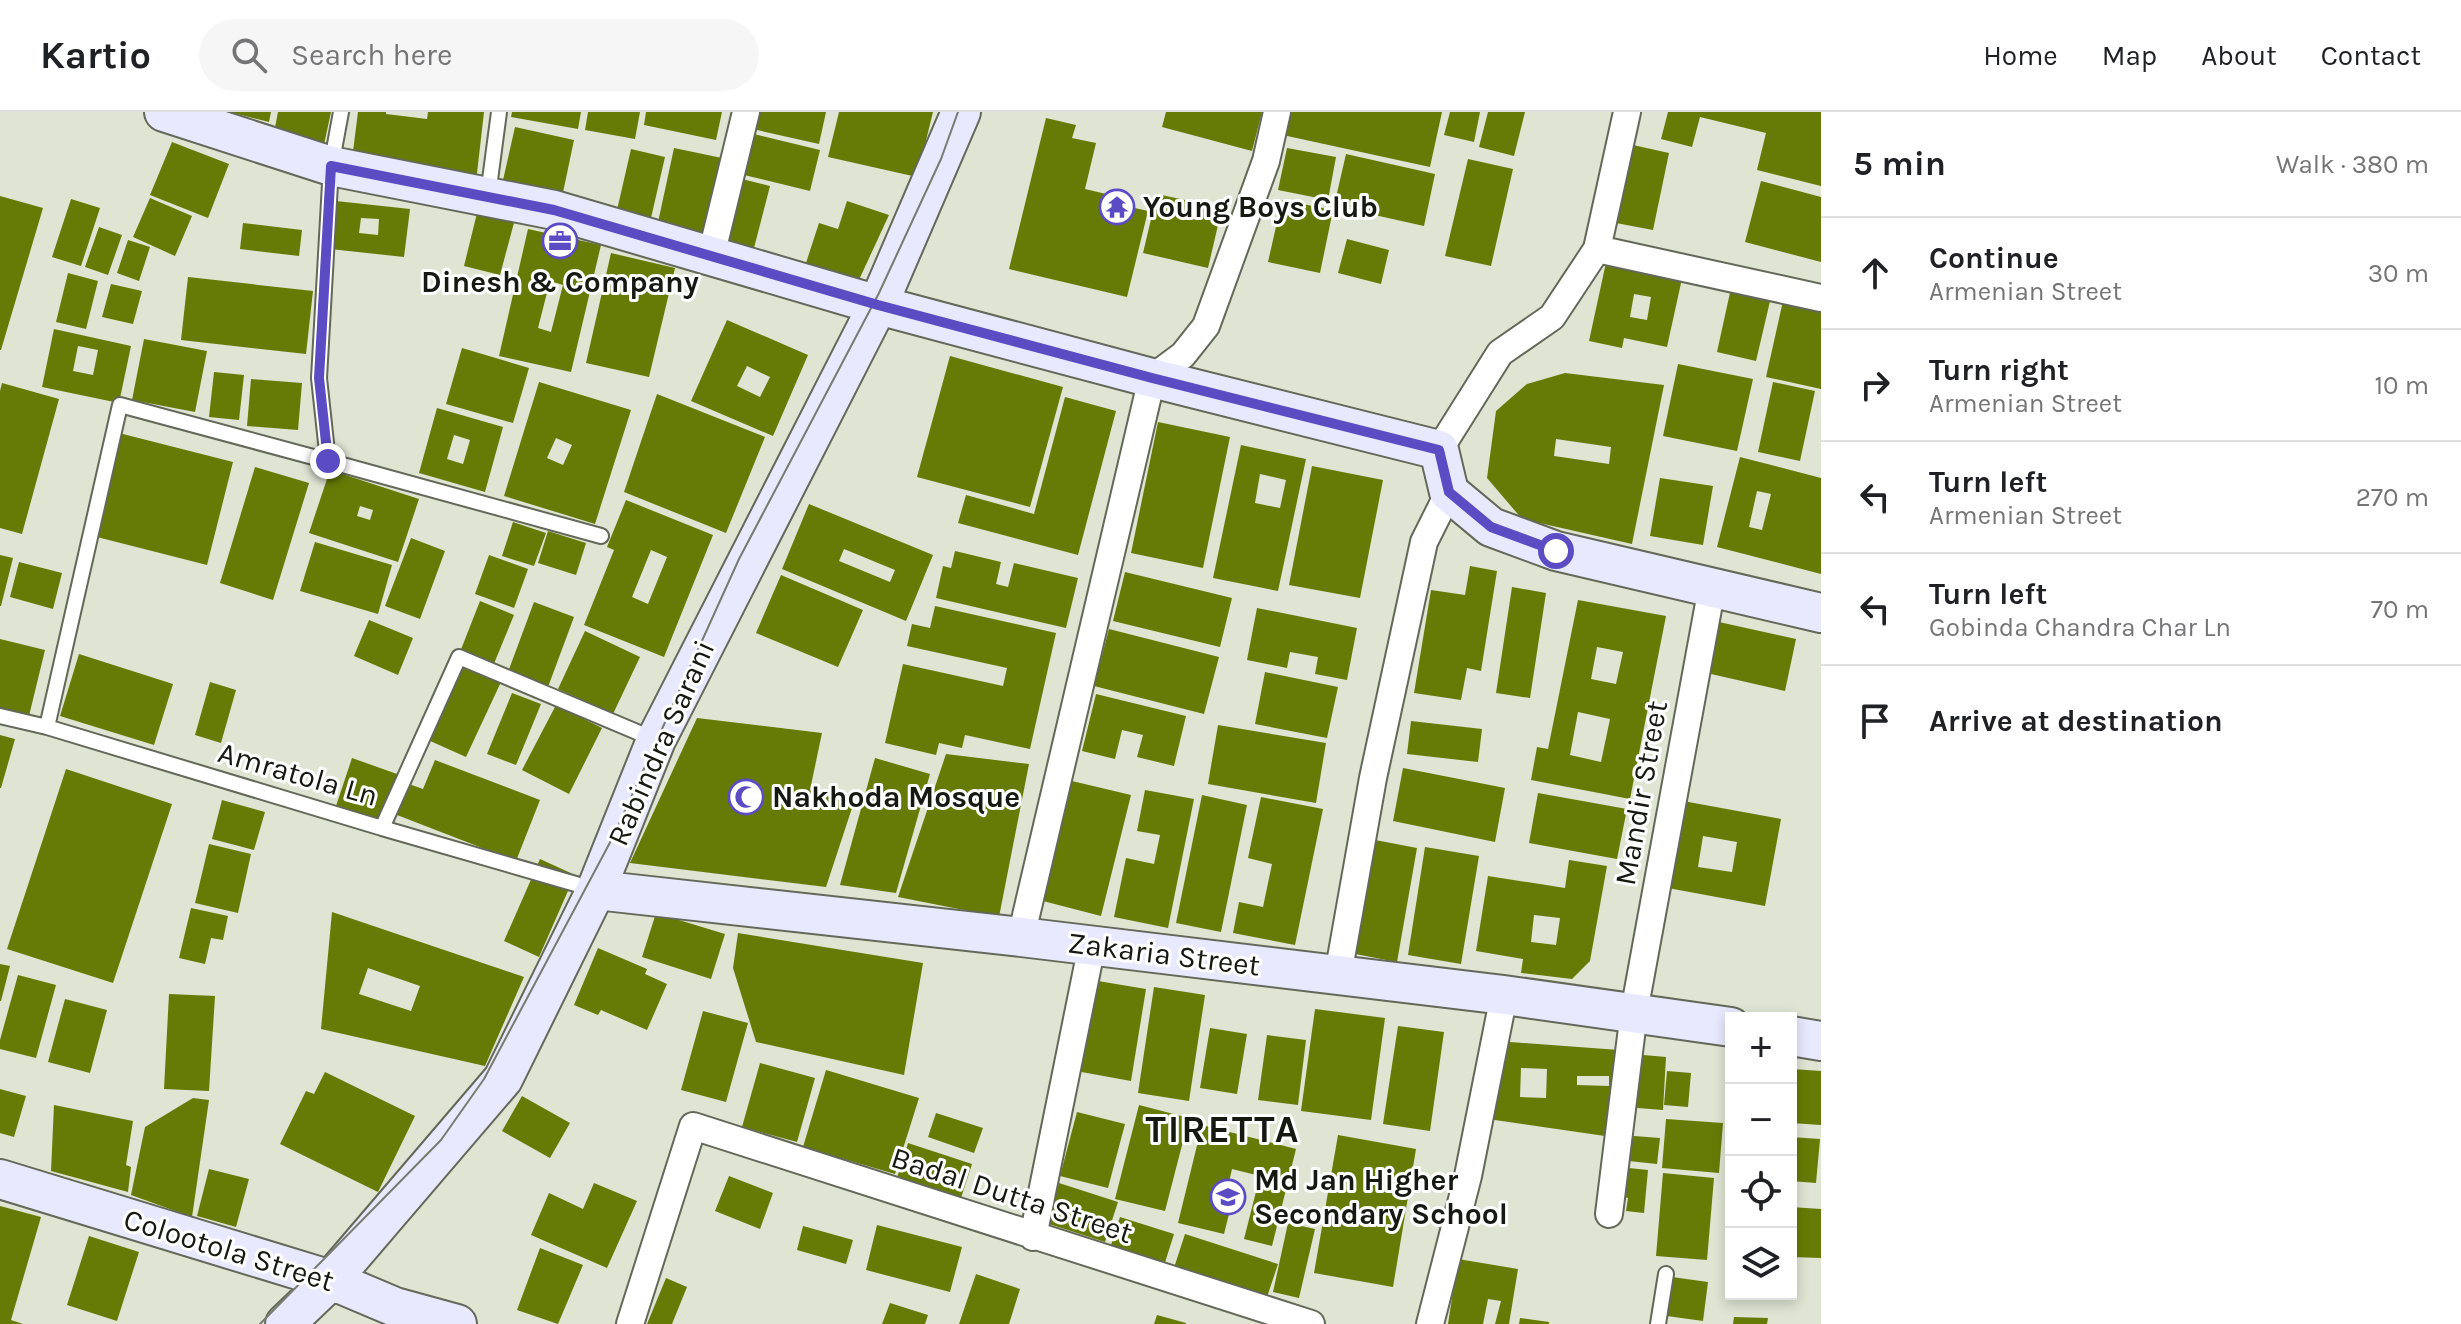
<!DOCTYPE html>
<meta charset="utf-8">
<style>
:root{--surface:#fff;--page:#f6f6f6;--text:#202124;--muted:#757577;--line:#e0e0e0}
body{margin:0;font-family:Karla,sans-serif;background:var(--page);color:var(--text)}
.controls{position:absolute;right:24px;bottom:24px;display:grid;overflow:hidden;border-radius:0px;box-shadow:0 4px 12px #0003}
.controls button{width:72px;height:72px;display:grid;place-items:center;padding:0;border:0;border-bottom:2px solid var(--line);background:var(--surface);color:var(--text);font:40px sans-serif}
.stop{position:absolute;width:24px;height:24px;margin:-18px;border:6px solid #5b4cc4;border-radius:50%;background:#fff}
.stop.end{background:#5b4cc4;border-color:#fff;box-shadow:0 2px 8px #0008}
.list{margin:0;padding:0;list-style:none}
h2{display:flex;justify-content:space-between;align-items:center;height:104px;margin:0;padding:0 32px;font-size:34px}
h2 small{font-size:26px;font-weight:400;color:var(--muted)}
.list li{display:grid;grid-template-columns:52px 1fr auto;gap:24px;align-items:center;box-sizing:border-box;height:112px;padding:0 32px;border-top:2px solid var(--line)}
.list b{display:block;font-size:30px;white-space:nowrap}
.list p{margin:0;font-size:26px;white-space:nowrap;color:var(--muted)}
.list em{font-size:26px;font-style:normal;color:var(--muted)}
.icon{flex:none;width:44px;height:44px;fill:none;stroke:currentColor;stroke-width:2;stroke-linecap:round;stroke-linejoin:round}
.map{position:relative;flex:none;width:1821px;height:1212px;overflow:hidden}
header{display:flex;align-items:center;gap:48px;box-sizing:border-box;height:112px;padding:0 40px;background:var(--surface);border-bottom:2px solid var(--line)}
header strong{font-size:38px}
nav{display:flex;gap:44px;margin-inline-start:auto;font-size:28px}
.search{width:560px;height:72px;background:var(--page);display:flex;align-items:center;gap:20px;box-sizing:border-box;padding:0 28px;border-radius:44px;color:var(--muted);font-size:30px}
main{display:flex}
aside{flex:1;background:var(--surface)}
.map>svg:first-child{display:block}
.building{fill:#667b05;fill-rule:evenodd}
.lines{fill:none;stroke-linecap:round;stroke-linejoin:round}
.lane-casing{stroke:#636859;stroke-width:18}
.street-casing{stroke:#636859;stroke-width:30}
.secondary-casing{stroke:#636859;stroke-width:42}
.lane{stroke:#fff;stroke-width:14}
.street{stroke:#fff;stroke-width:26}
.secondary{stroke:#e8e9fe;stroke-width:38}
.tram{stroke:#777b70;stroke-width:2}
.route{stroke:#5b4cc4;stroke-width:10}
.labels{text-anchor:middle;stroke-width:6;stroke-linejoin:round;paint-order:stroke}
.poi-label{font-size:30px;font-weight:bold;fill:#161812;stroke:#fff;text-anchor:start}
.street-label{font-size:30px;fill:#161812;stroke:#fff}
.district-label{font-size:38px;font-weight:bold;letter-spacing:2px;fill:#161812;stroke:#fff}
</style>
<header>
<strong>Kartio</strong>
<div class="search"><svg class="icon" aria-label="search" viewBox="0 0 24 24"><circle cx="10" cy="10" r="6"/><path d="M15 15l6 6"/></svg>Search here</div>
<nav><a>Home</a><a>Map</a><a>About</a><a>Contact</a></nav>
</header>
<main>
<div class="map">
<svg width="1821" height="1212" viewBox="0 0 1821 1212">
<rect width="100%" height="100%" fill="#dfe4d3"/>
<path class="building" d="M229,0H271L269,10Z
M278,0H331L322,42L272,31Z
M358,0H386V2L427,7L428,0H484L476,70L351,55Z
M512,0H581L578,17L511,5Z
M588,0H640L635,27L585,18Z
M646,0H722L716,28L644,13Z
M752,0H826L819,32L748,16Z
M839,0H933L917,65L828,45Z
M1166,0H1262L1252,39L1162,15Z
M1283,0H1442L1430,55L1278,22Z
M1450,0H1480L1474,30L1444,23Z
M1488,0H1525L1514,44L1479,35Z
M1668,0H1821V74L1757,58L1766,21L1700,5L1692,35L1661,27Z
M1046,6L1076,13L1072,26L1096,31L1085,77L1119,85L1117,92L1148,99L1127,185L1009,157Z
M515,15L574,28L561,90L501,77Z
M750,21L820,38L810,79L740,62Z
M172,30L229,52L208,106L150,83Z
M1633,33L1669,41L1653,118L1616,111Z
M674,36L722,46L704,125L657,115Z
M1287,36L1336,45L1328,88L1278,78Z
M631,37L665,45L651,106L617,98Z
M1346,42L1435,62L1424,114L1334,94Z
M1468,47L1513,57L1491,154L1445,144Z
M738,66L770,74L754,136L722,127Z
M1761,69L1821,85V150L1745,130Z
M1157,82L1222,96L1208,156L1143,141Z
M0,84L43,96L1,238H0Z
M150,86L192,104L175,144L133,125Z
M71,87L100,96L81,154L52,145Z
M1282,88L1333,98L1320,161L1268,150Z
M336,89L410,97L404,145L330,137ZM361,106L379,107L378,123L359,121Z
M847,89L889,103L858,170L805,154L819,111L838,117Z
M478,97L515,107L500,163L464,154Z
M243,111L302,118L299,144L240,137Z
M99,115L122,123L108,163L85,155Z
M528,117L601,133L571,260L499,244ZM550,169L563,173L551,220L538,216Z
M1347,127L1389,138L1381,172L1338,161Z
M128,128L150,135L139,169L117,161Z
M611,141L675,156L649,265L586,251Z
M1607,146L1683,162L1667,235L1624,226L1622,236L1589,229ZM1634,182L1651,185L1647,208L1630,205Z
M68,161L98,169L86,217L56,210Z
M188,165L313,179L306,242L181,228Z
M111,172L142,179L133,212L102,205Z
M1731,176L1771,185L1756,249L1717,240Z
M1783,189L1821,197V277L1766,265Z
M727,208L808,243L773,324L691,289ZM747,254L770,265L760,285L737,274Z
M54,217L131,234L119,291L42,275ZM78,234L98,238L93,263L73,259Z
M144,227L207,239L195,300L132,288Z
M462,236L529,256L513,311L446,292Z
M950,244L1063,275L1030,395L917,365Z
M1678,252L1753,267L1737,339L1663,324Z
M214,260L244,263L239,308L209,305Z
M1565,261L1664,273L1632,432L1522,407L1487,366L1496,299L1527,272ZM1556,327L1611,335L1609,352L1554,344Z
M251,267L302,271L298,318L247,314Z
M539,270L631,298L595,412L504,384ZM556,326L572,333L563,353L547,346Z
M1773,270L1815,279L1800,349L1758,340Z
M2,271L59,287L22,422L0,416V279Z
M657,282L765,325L726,421L624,380Z
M1065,285L1116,299L1078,443L958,411L966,383L1034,402Z
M437,296L503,315L485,380L419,361ZM454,323L470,328L463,352L447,347Z
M1158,310L1230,325L1203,456L1131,441Z
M119,321L233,350L207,453L93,424Z
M1241,333L1306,347L1278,479L1213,466ZM1260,362L1286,368L1280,396L1255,391Z
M1740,345L1821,366V462L1717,435ZM1757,379L1771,382L1762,418L1749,415Z
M1312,354L1383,368L1360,486L1289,473Z
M255,355L309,371L273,488L220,471Z
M330,358L419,387L398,450L309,421ZM360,394L373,398L370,408L357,404Z
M1660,366L1713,374L1703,433L1650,424Z
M626,388L713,423L664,545L584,513L614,438L607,435ZM651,438L667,445L648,492L632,485Z
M809,392L933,443L906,509L782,457ZM844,437L895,458L890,470L839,449Z
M513,410L546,421L534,454L502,444Z
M548,419L586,431L576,463L538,451Z
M411,426L445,439L420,507L385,494Z
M315,430L392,453L378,502L300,479Z
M955,439L1001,450L996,472L1008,475L1014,451L1078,466L1066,516L936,486L943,454L951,456Z
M0,443L13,446L1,494H0Z
M489,443L528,457L514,496L475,482Z
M19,450L62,461L53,497L10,485Z
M1470,454L1497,459L1481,559L1467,556L1461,588L1414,581L1431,478L1465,483Z
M1125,460L1232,486L1220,535L1113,509Z
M781,463L863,498L838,555L756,521Z
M1512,475L1546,481L1530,586L1496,581Z
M1578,488L1666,504L1630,687L1531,668L1537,635L1548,637ZM1597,535L1623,540L1616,572L1591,567ZM1578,600L1610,607L1601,650L1570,643Z
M480,489L514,503L493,554L460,540Z
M534,490L574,505L548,575L508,560Z
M935,494L1056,521L1030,637L965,623L962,636L939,631L936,643L885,631L903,552L1003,574L1007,556L907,534L912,512L930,516Z
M1257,496L1357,516L1347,568L1315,562L1318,545L1290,540L1287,556L1247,548Z
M369,508L413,526L398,563L354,544Z
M1710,508L1796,527L1785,579L1698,559Z
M1109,517L1219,545L1204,602L1094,574Z
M585,519L640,545L613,602L558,577Z
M0,527L45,538L29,604L0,597Z
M79,542L173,572L154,633L60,604Z
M463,552L501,570L466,645L428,628Z
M1265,560L1338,575L1327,626L1255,612Z
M210,570L236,578L221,631L195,623Z
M512,581L541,592L516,653L487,642Z
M1096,582L1186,604L1174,654L1137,645L1143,623L1122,618L1115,647L1082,639Z
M556,593L602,616L569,682L522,658Z
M697,606L822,621L810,678L853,693L826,775L630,751Z
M1411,609L1482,617L1478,650L1407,642Z
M1218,613L1326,631L1316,691L1208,672Z
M0,623L15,627L1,676H0Z
M946,642L1029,652L999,805L898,785Z
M352,646L397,662L381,709L336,694Z
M875,646L930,662L896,781L840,773Z
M435,648L540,688L516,749L397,703L409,672L423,677Z
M1403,656L1505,676L1495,730L1393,709Z
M66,657L172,692L113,871L7,837Z
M1072,669L1131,683L1101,804L1043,789Z
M1145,678L1194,687L1168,816L1114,805L1126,746L1154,752L1160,723L1137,719Z
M1538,681L1627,697L1617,747L1529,731Z
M1202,683L1247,693L1221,820L1176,811Z
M1261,685L1323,697L1295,833L1233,821L1239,790L1263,795L1272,752L1248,746Z
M222,688L265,700L254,738L212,727Z
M1683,689L1781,707L1765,794L1668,776ZM1703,724L1737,730L1732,760L1698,755Z
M1370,727L1417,736L1397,850L1350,841Z
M209,732L251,742L238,801L195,791Z
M1425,735L1479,744L1461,852L1408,843Z
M540,747L575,763L539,845L504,829Z
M1569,748L1607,754L1590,849L1572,867L1521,861L1523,847L1476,839L1488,764L1565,776ZM1534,803L1560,806L1556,833L1531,830Z
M191,796L228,804L223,828L211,826L205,852L179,846Z
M332,800L524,865L485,954L321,917ZM368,856L420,874L411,899L359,882Z
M656,801L725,822L711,867L642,845Z
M738,821L923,851L904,963L756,930L733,856Z
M598,836L647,857L645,862L667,872L647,918L601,898L598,903L574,893Z
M0,852L10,854L1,889H0Z
M18,863L56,873L36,946L0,937V928Z
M1092,868L1146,877L1131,969L1076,959Z
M1154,875L1205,883L1189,989L1138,981Z
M169,882L215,884L209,979L164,977Z
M65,887L107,898L90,961L48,950Z
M1315,897L1385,906L1371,1008L1301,999Z
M703,899L748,911L726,990L681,978Z
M1398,914L1444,920L1430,1019L1383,1012Z
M1210,916L1247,922L1237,982L1200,976Z
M1267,923L1306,928L1298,993L1258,988Z
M1497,929L1619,938L1612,1025L1488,1007ZM1521,956L1547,957L1546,986L1520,985ZM1577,964H1609V974L1577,973Z
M1632,942L1666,945L1663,998L1625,995Z
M760,951L815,966L797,1030L742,1015Z
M1792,957L1821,959V1013L1791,1011Z
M826,958L919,986L895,1062L803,1035Z
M1667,959L1691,961L1688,995L1664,993Z
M325,960L415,1004L378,1080L280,1032L306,979L314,982Z
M0,977L26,984L14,1025L0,1021Z
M522,984L570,1011L550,1046L502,1019Z
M193,986L209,988L192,1105L131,1083L145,1015Z
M54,993L133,1009L126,1053L131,1055L128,1080L51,1059Z
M1139,993L1189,1006L1165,1099L1115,1087Z
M1077,1000L1125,1012L1108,1076L1060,1064Z
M936,1001L983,1016L974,1041L928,1025Z
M1666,1007L1723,1011L1719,1061L1662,1056Z
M1202,1013L1296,1037L1272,1134L1244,1127L1260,1064L1232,1057L1222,1100L1229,1102L1224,1122L1178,1111Z
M1729,1022L1731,1023V1063H1725Z
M1338,1023L1416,1037L1393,1175L1314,1161Z
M1621,1023L1660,1026L1657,1052L1619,1048Z
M1791,1025L1820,1027L1816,1071L1791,1069Z
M908,1031L972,1052L960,1089L896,1069Z
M1619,1055L1648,1058L1644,1101L1626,1099L1628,1086L1616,1084Z
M209,1057L249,1067L236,1115L197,1104Z
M1663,1061L1714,1066L1707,1148L1656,1144Z
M729,1064L773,1081L760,1117L715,1099Z
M594,1071L637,1089L607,1156L531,1123L549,1081L583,1097Z
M1059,1071L1118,1090L1105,1130L1046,1111Z
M0,1094L41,1105L11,1208L23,1212H0Z
M1791,1095L1821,1097V1146L1791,1145Z
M1120,1105L1174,1122L1162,1160L1108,1142Z
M1288,1111L1315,1117L1299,1186L1273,1180Z
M877,1113L962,1135L950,1180L866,1158Z
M803,1114L853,1128L846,1152L797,1138Z
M1185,1122L1278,1152L1265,1191L1172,1162Z
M89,1124L139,1140L117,1209L67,1193Z
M540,1136L583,1153L558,1212L517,1198Z
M1458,1147L1518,1157L1509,1212H1495L1501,1189L1488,1187L1483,1212H1448Z
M976,1162L1020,1177L1009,1212H959Z
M1672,1165L1708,1170L1703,1209L1667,1204Z
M666,1166L687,1175L672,1212H647Z
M890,1191L928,1203L925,1212H882Z
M1157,1203L1186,1211V1212H1154Z
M1734,1205L1768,1206L1767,1212H1733Z
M1520,1206L1549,1210V1212H1519Z"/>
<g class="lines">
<g class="lane-casing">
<path id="lane" d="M341,0L331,54L319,266L328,349L601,424
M488,83L499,0
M0,604L47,615L382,716L459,545L656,628
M47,615L120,293L328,349
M382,716L593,777
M1658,1212L1666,1162"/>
</g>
<g class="street-casing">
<path id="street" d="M1597,137L1821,186
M711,144L746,0
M1439,338L1500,241L1552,205L1597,137L1627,0
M1021,825L1152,266L1183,243L1206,214L1266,49L1277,0
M1338,863L1373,666L1424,430L1449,380
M1609,1102L1634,900L1712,475
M1033,1125L1092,833
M630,1212L693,1014L1311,1212
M1430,1212L1468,1064L1504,883"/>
</g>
<g class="secondary-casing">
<path id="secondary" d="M164,0L331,54L554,98L878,193L1152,266L1439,338L1449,380L1491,415L1556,439L1821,501
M596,778L1021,825L1504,883L1731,915
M1791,924L1821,929
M0,1067L331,1168L395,1195L457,1212
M285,1212L331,1168L503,967L596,778L656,628L878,193L961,0"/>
</g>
<use href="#lane" class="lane"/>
<use href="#street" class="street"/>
<use href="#secondary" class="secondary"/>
<path class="tram" d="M260,1212L441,1028L484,967L614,723L739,447L879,181L941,47L958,0"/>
</g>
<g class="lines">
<path class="route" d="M328,349L319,266L331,54L554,98L878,193L1152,266L1439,338L1449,380L1491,415L1556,439"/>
</g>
<defs>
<g id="temple-ring" transform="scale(1.8)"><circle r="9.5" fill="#fff" stroke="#5b4cc4" stroke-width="1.5"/><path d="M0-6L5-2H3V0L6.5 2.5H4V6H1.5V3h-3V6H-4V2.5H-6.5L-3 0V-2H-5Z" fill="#5b4cc4"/></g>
<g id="office-ring" transform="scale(1.8)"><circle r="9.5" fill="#fff" stroke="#5b4cc4" stroke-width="1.5"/><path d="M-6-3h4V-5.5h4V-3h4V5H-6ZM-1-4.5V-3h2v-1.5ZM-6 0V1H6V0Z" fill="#5b4cc4"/></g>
<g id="mosque-ring" transform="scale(1.8)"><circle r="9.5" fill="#fff" stroke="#5b4cc4" stroke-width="1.5"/><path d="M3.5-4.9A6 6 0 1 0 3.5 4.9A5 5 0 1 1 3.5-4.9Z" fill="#5b4cc4"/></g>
<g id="school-ring" transform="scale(1.8)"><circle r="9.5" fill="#fff" stroke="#5b4cc4" stroke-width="1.5"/><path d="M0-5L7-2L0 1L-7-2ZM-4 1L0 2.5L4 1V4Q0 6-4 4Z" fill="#5b4cc4"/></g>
</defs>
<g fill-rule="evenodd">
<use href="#temple-ring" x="1117" y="95"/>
<use href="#office-ring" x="560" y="129"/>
<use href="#mosque-ring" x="746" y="685"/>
<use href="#school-ring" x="1228" y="1085"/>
</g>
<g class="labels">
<g class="poi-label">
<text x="1143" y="105">Young Boys Club</text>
<text x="560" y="180" text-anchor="middle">Dinesh &amp; Company</text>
<text x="772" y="695">Nakhoda Mosque</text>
<text x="1254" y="1078">Md Jan Higher<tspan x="1254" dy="34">Secondary School</tspan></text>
</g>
<g class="street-label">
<text transform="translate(661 631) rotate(-66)" y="10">Rabindra Sarani</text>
<text transform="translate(298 662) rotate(16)" y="10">Amratola Ln</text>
<text transform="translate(1641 681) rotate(-80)" y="10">Mandir Street</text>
<text transform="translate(1164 842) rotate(7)" y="10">Zakaria Street</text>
<text transform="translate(1012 1083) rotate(18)" y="10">Badal Dutta Street</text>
<text transform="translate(229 1138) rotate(17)" y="10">Colootola Street</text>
</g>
<g class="district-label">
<text x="1223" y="1030">TIRETTA</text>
</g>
</g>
</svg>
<div class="controls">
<button>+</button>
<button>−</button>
<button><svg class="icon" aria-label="locate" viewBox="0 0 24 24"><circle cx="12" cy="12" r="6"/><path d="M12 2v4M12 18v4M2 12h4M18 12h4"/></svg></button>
<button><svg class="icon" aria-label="layers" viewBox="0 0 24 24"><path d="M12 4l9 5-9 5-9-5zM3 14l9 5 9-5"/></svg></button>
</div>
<div class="stop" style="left:1556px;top:439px"></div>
<div class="stop end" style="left:328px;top:349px"></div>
</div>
<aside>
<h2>5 min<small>Walk · 380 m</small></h2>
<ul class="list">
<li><svg class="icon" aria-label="ahead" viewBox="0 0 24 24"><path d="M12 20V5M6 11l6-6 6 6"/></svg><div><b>Continue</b><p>Armenian Street</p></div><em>30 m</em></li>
<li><svg class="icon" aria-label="right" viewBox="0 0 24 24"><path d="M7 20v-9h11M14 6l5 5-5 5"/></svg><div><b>Turn right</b><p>Armenian Street</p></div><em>10 m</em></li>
<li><svg class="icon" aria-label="left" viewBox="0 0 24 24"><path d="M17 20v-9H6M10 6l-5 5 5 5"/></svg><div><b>Turn left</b><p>Armenian Street</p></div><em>270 m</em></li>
<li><svg class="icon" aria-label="left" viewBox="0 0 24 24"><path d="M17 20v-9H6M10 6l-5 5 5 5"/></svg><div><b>Turn left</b><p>Gobinda Chandra Char Ln</p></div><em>70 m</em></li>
<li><svg class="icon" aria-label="arrive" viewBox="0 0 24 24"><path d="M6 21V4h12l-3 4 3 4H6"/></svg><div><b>Arrive at destination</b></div></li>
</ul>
</aside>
</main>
